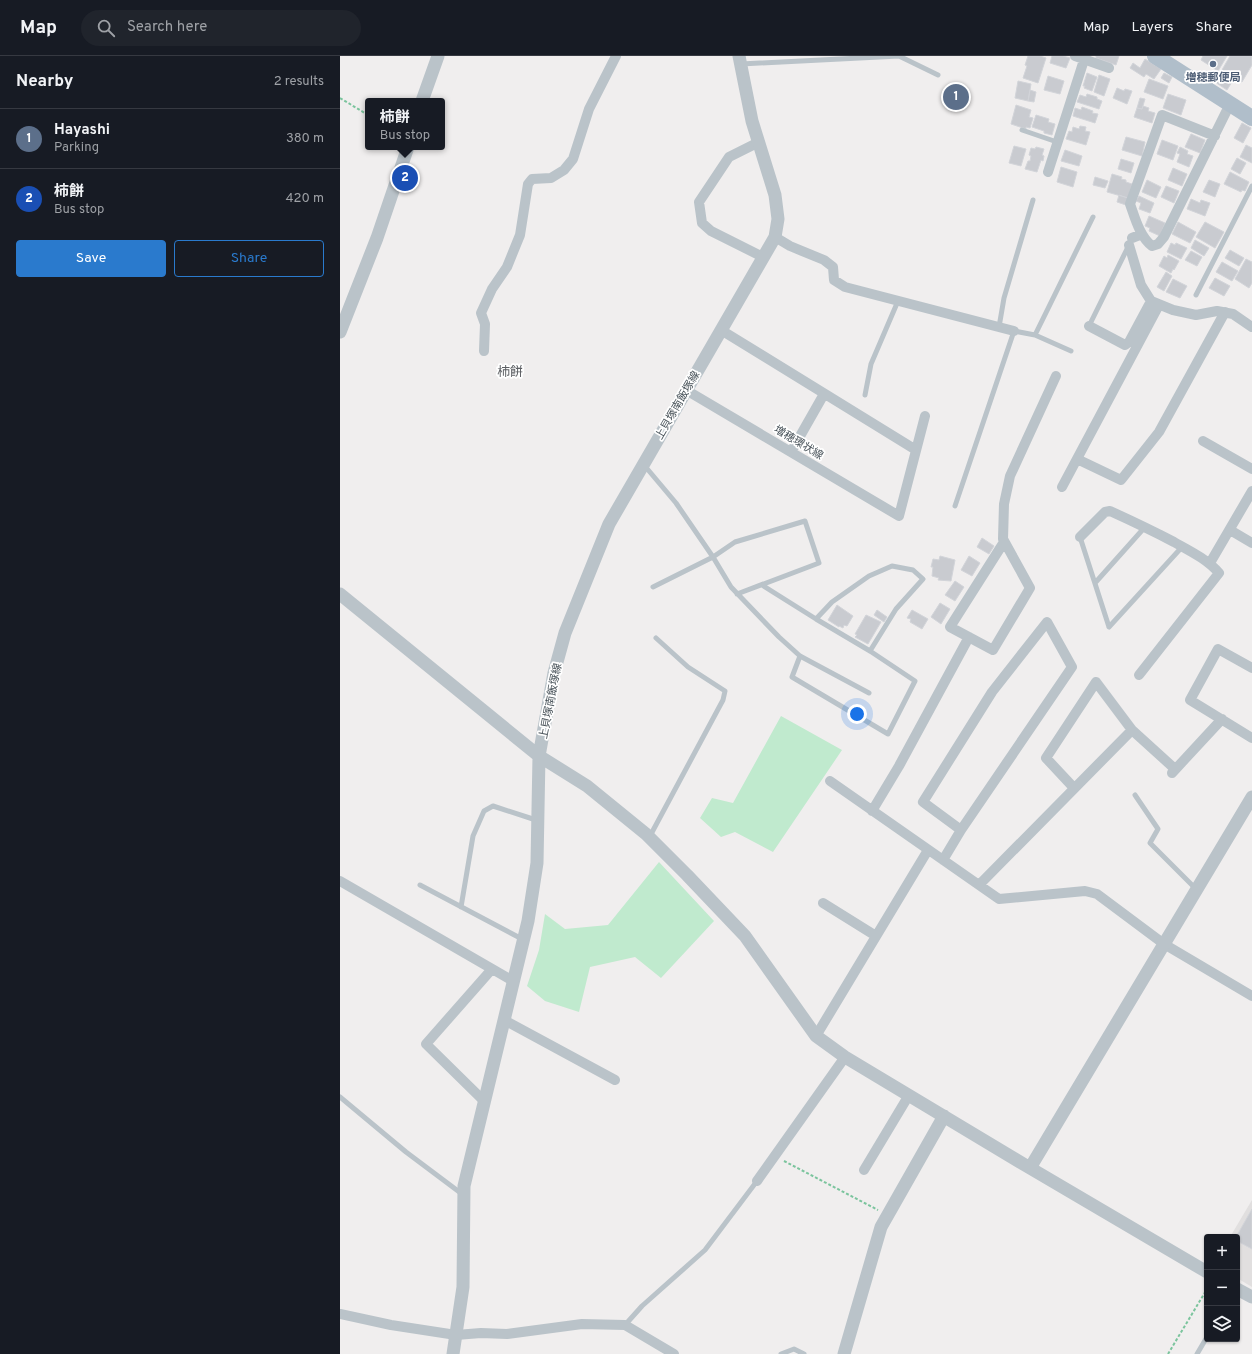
<!DOCTYPE html>
<meta charset="utf-8">
<style>
:root{--surface:#171b24;--page:#20242c;--text:#f1f3f6;--muted:#9ea1a6;--line:#363941;--accent:#2a7acd}
body{margin:0;font-family:Overpass,"Noto Sans JP",sans-serif;background:var(--page);color:var(--text)}
.controls{position:absolute;right:12px;bottom:12px;display:grid;overflow:hidden;border-radius:4px;box-shadow:0 1px 3px #0004}
.controls button{width:36px;height:36px;display:grid;place-items:center;padding:0;border:0;border-bottom:1px solid var(--line);background:var(--surface);color:var(--text);font:20px sans-serif}
.you{position:absolute;left:517px;top:658px;width:14px;height:14px;margin:-10px;border:3px solid #fff;border-radius:50%;background:#1a73e8;box-shadow:0 0 0 6px #1a73e833}
.badge{display:grid;place-items:center;width:26px;height:26px;border-radius:50%;background:var(--accent);color:#fff;font-size:13px;font-weight:700}
.pin{position:absolute;translate:-50% -50%;border:2px solid #fff;box-shadow:0 1px 4px #0006}
.popup{position:absolute;left:25px;top:42px;width:80px;height:52px;box-sizing:border-box;display:grid;place-content:center;border-radius:4px;background:var(--surface);filter:drop-shadow(0 1px 3px #0005);font-size:13px;white-space:nowrap;color:var(--muted)}
.popup b{font-size:15px;color:var(--text)}
.popup::after{content:'';position:absolute;left:50%;top:100%;margin-left:-8px;border:8px solid transparent;border-top-color:var(--surface)}
.list{margin:0;padding:0;list-style:none}
h2{display:flex;justify-content:space-between;align-items:center;height:52px;margin:0;padding:0 16px;font-size:17px}
h2 small{font-size:13px;font-weight:400;color:var(--muted)}
.list li{display:grid;grid-template-columns:26px 1fr auto;gap:12px;align-items:center;box-sizing:border-box;height:60px;padding:0 16px;border-top:1px solid var(--line)}
.list b{display:block;font-size:15px;white-space:nowrap}
.list p{margin:0;font-size:13px;white-space:nowrap;color:var(--muted)}
.list em{font-size:13px;font-style:normal;color:var(--muted)}
.actions{display:flex;gap:8px;padding:12px 16px}
.actions a{flex:1;padding:9px 0;border:1px solid var(--accent);border-radius:4px;text-align:center;font-size:14px;color:var(--accent)}
.actions .main{background:var(--accent);color:#fff}
.icon{flex:none;width:22px;height:22px;fill:none;stroke:currentColor;stroke-width:2;stroke-linecap:round;stroke-linejoin:round}
.map{position:relative;flex:none;width:912px;height:1298px;overflow:hidden}
header{display:flex;align-items:center;gap:24px;box-sizing:border-box;height:56px;padding:0 20px;background:var(--surface);border-bottom:1px solid var(--line)}
header strong{font-size:19px}
nav{display:flex;gap:22px;margin-inline-start:auto;font-size:14px}
.search{width:280px;height:36px;background:var(--page);display:flex;align-items:center;gap:10px;box-sizing:border-box;padding:0 14px;border-radius:22px;color:var(--muted);font-size:15px}
main{display:flex}
aside{flex:1;background:var(--surface)}
.map>svg:first-child{display:block}
.education{fill:#e1dfdf}
.green{fill:#c0eace}
.building{fill:#c9cbd0;stroke:#d2d4d9}
.lines{fill:none;stroke-linecap:round;stroke-linejoin:round}
.path{stroke:#7bc49d;stroke-width:2;stroke-dasharray:3 2;stroke-linecap:butt}
.service{stroke:#bac3c9;stroke-width:5}
.minor{stroke:#bac3c9;stroke-width:10}
.tertiary{stroke:#bac3c9;stroke-width:13}
.primary{stroke:#b0beca;stroke-width:16}
.service-dot{fill:#5c6f8a;stroke:#fff;stroke-width:1.5}
.labels{text-anchor:middle;stroke-width:3.5;stroke-linejoin:round;paint-order:stroke}
.service-label{font-size:11px;font-weight:bold;fill:#4e5e75;stroke:#fff}
.street-label{font-size:11px;fill:#485259;stroke:#fff}
.quarter-label{font-size:13px;fill:#5b5e62;stroke:#fff}
</style>
<header>
<strong>Map</strong>
<div class="search"><svg class="icon" aria-label="search" viewBox="0 0 24 24"><circle cx="10" cy="10" r="6"/><path d="M15 15l6 6"/></svg>Search here</div>
<nav><a>Map</a><a>Layers</a><a>Share</a></nav>
</header>
<main>
<aside>
<h2>Nearby<small>2 results</small></h2>
<ul class="list">
<li><span class="badge" style="background:#5c6f8a">1</span><div><b>Hayashi</b><p>Parking</p></div><em>380 m</em></li>
<li><span class="badge" style="background:#1a4fb4">2</span><div><b>柿餅</b><p>Bus stop</p></div><em>420 m</em></li>
</ul>
<div class="actions"><a class="main">Save</a><a>Share</a></div>
</aside>
<div class="map">
<svg width="912" height="1298" viewBox="0 0 912 1298">
<rect width="100%" height="100%" fill="#f0eeee"/>
<path class="education" d="M912,1144V1231L897,1222V1181H890Z"/>
<path class="green" d="M441,660L502,694L433,796L395,776L381,781L360,762L372,742L393,747Z
M319,806L374,865L321,922L295,901L250,911L239,956L205,945L187,930L199,894L205,858L225,873L268,869Z"/>
<path class="building" d="M688,0H700L706,2L698,27L683,22L687,10L685,9Z
M712,0H723L730,2L726,12L710,7Z
M756,0H779L776,9L756,2Z
M863,0H887L878,15L861,4Z
M890,0H912V9L902,26L895,21L887,34L875,26Z
M805,3L821,13L814,23L806,18L804,21L790,12L793,7L800,12Z
M747,17L757,21L752,35L744,32L745,30H743Z
M824,17L832,21L829,27L821,22Z
M759,19L770,23L764,40L754,36Z
M708,20L724,25L720,38L704,34Z
M809,23L828,30L823,43L804,36Z
M678,25L691,28L688,45L675,42Z
M777,32L784,35L785,33L792,35L787,48L773,42Z
M690,34L696,36L694,46L688,45Z
M747,38L757,41V43L762,45L759,53L737,46L740,39L746,41Z
M828,38L846,44L841,59L823,52Z
M800,42L805,43L802,53L797,52Z
M676,49L691,54L689,61L693,62L690,72L686,71V73L671,68Z
M803,50L809,52L808,55L815,57L812,67L794,61L797,52L802,53Z
M742,51L753,55L752,57L758,58L755,67L733,60L735,52L741,54Z
M696,59L709,63L708,66L715,68L712,79L704,77V75L692,71Z
M902,67L911,72L903,87L894,82Z
M740,70L746,71L745,75L750,76L746,89L726,83L729,75L732,76L733,71L739,73Z
M851,78L865,84L860,97L845,91Z
M786,81L805,86L802,100L782,94Z
M822,84L838,90L833,104L817,98Z
M906,89L912,92V107L900,101Z
M674,90L686,93L681,110L669,107Z
M696,91L704,93L702,99L704,100L703,105L701,104L697,116L685,113L688,105H690L691,100L689,99L691,92L695,93Z
M840,91L848,95L847,98L853,100L849,111L837,106L840,98L837,97Z
M725,94L742,100L739,110L721,105Z
M897,102L906,107L900,118L891,113Z
M781,103L794,107L791,117L778,113Z
M721,111L737,116L733,131L717,126Z
M833,112L847,118L842,130L828,124Z
M890,116L909,126L905,135L902,134L901,136L884,128Z
M772,118L782,121L781,123L786,124V126L792,128L788,142L767,136Z
M755,121L768,125L765,132L753,129Z
M807,124L821,131L816,142L802,136Z
M869,124L880,128L875,141L863,136Z
M826,130L839,135L834,147L821,141Z
M779,139L788,142L786,149L777,146Z
M799,140L814,147L810,157L799,153L801,147L796,145Z
M851,143L860,147L861,144L870,147L865,160L847,153Z
M809,160L825,167L820,180L809,175L810,172L805,170Z
M838,166L856,176L850,187L832,178Z
M865,166L884,176L875,192L856,181Z
M855,184L869,192L864,200L851,192Z
M831,187L835,189L836,187L847,192L841,203L827,196Z
M890,194L904,202L899,210L885,202Z
M851,195L862,201L857,210L845,204Z
M828,199L839,205L834,214L833,213L831,217L819,210L824,200L827,202Z
M906,203L912,206V227L909,232L895,223Z
M882,206L898,215L892,225L876,216Z
M826,216L832,220L824,235L817,231Z
M875,222L890,230L884,240L869,232Z
M833,223L847,230L840,242L826,236Z
M642,482L654,490L649,498L637,491Z
M600,500L615,504L611,525L598,524L599,522L592,520L593,511H591L593,503L599,504Z
M629,500L640,507L632,520L621,514Z
M615,525L624,531L615,545L605,539Z
M600,547L610,553L601,568L591,561Z
M497,549L513,560L507,570L504,569L503,572L499,570V571L488,564Z
M537,554L547,561L544,566L534,559Z
M572,554L588,563L582,573L570,566L571,563L567,562Z
M526,559L541,566L528,588L515,581L517,579L515,578Z
M912,1153V1193L897,1185V1181H896Z"/>
<g class="lines">
<path class="path" d="M0,42L28,59
M444,1105L538,1154
M828,1298L867,1233"/>
<path class="service" d="M401,8L559,0L598,19
M682,74L717,86
M856,239L912,130
M749,270L788,191
M659,271L664,242L693,144
M695,279L753,161
M525,339L531,308L558,245
M304,409L336,447L373,501L391,531L439,581L460,600L529,637
M615,450L674,275L695,279L731,295
M740,481L769,571
M755,527L805,471
M422,529L476,563L530,595L575,625L548,678L452,621L460,600
M313,531L373,501L395,486L465,465L479,507L397,538
M476,563L492,546L529,520L552,510L573,514L583,523L556,553L530,595
M769,571L842,491
M795,739L818,773L810,787L856,833
M310,780L383,644L385,635L348,611L316,582
M80,829L182,883
M121,851L133,780L144,755L153,750L196,764
M0,1041L66,1096L122,1138
M285,1269L302,1250L365,1194L417,1125
M441,1298L454,1293L464,1298
M857,1298L867,1281"/>
<path class="minor" d="M735,0L769,12
M875,80L822,59L790,148C795,162 800,181 812,190L818,188L824,181L890,48
M419,86L389,101L359,146L362,167L371,175L423,201
M708,116L744,4
M435,181L450,190L484,204L493,211L494,224L505,231L674,275
M792,182L802,178
M789,189L801,229L811,245L833,254L856,259L877,255L893,258L912,271
M749,270L785,289L789,286L811,245
M381,274L576,394
M144,295L145,268L141,257L152,233L167,211L180,179L188,128L192,123L211,122L224,114L233,103L249,53L276,0
M346,334L559,460L585,360
M863,385L912,413
M451,396L484,338
M737,403L781,424L819,376L885,256
M722,431L819,249
M890,474L912,487
M740,481L765,456L770,455C792,465 813,475 834,486C850,495 867,503 879,517L799,619
M664,486L610,571L653,594L690,532L663,483L664,448L670,420L716,320
M870,507L912,435
M912,612L878,593L850,644L912,682
M832,717L882,663
M490,725L659,843L745,835L757,838L824,888L912,940
M734,732L706,702L756,626L792,674L835,713
M532,755L559,710L629,581
M603,804L621,774L732,611L707,566L652,636L583,746L621,774
M0,825L173,925
M639,829L792,674
M483,847L536,880
M164,964L275,1024
M476,980L588,794
M144,1045L86,988L152,913
M524,1114L569,1039
M417,1125L505,1001
M0,1258L51,1269L116,1279L141,1277L167,1278L242,1268L285,1269L334,1298"/>
<path class="tertiary" d="M82,45L98,0
M0,276L37,182L68,91
M0,538L199,700L247,730L306,778L347,819L405,880L476,980L505,1001L690,1112L867,1216
M690,1112L912,741
M897,1233L912,1241
M113,1298L123,1231L124,1130L188,865L197,807L199,700L214,617L225,577L269,468L435,181L438,163L435,139L412,65L399,0
M504,1298L541,1171L604,1060"/>
<path class="primary" d="M815,0L912,62"/>
</g>
<circle class="service-dot" cx="873" cy="8" r="4"/>
<g class="labels">
<g class="service-label">
<text x="873" y="25">増穂郵便局</text>
</g>
<g class="street-label">
<text transform="translate(337 349) rotate(-60)" y="4">上貝塚南飯塚線</text>
<text transform="translate(459 386) rotate(31)" y="4">増穂環状線</text>
<text transform="translate(210 645) rotate(-79)" y="4">上貝塚南飯塚線</text>
</g>
<g class="quarter-label">
<text x="170" y="320">柿餅</text>
</g>
</g>
</svg>
<div class="controls">
<button>+</button>
<button>−</button>
<button><svg class="icon" aria-label="layers" viewBox="0 0 24 24"><path d="M12 4l9 5-9 5-9-5zM3 14l9 5 9-5"/></svg></button>
</div>
<div class="you"></div>
<div class="pin badge" style="left:616px;top:41px;background:#5c6f8a">1</div>
<div class="pin badge" style="left:65px;top:122px;background:#1a4fb4">2</div>
<div class="popup"><b>柿餅</b>Bus stop</div>
</div>
</main>
